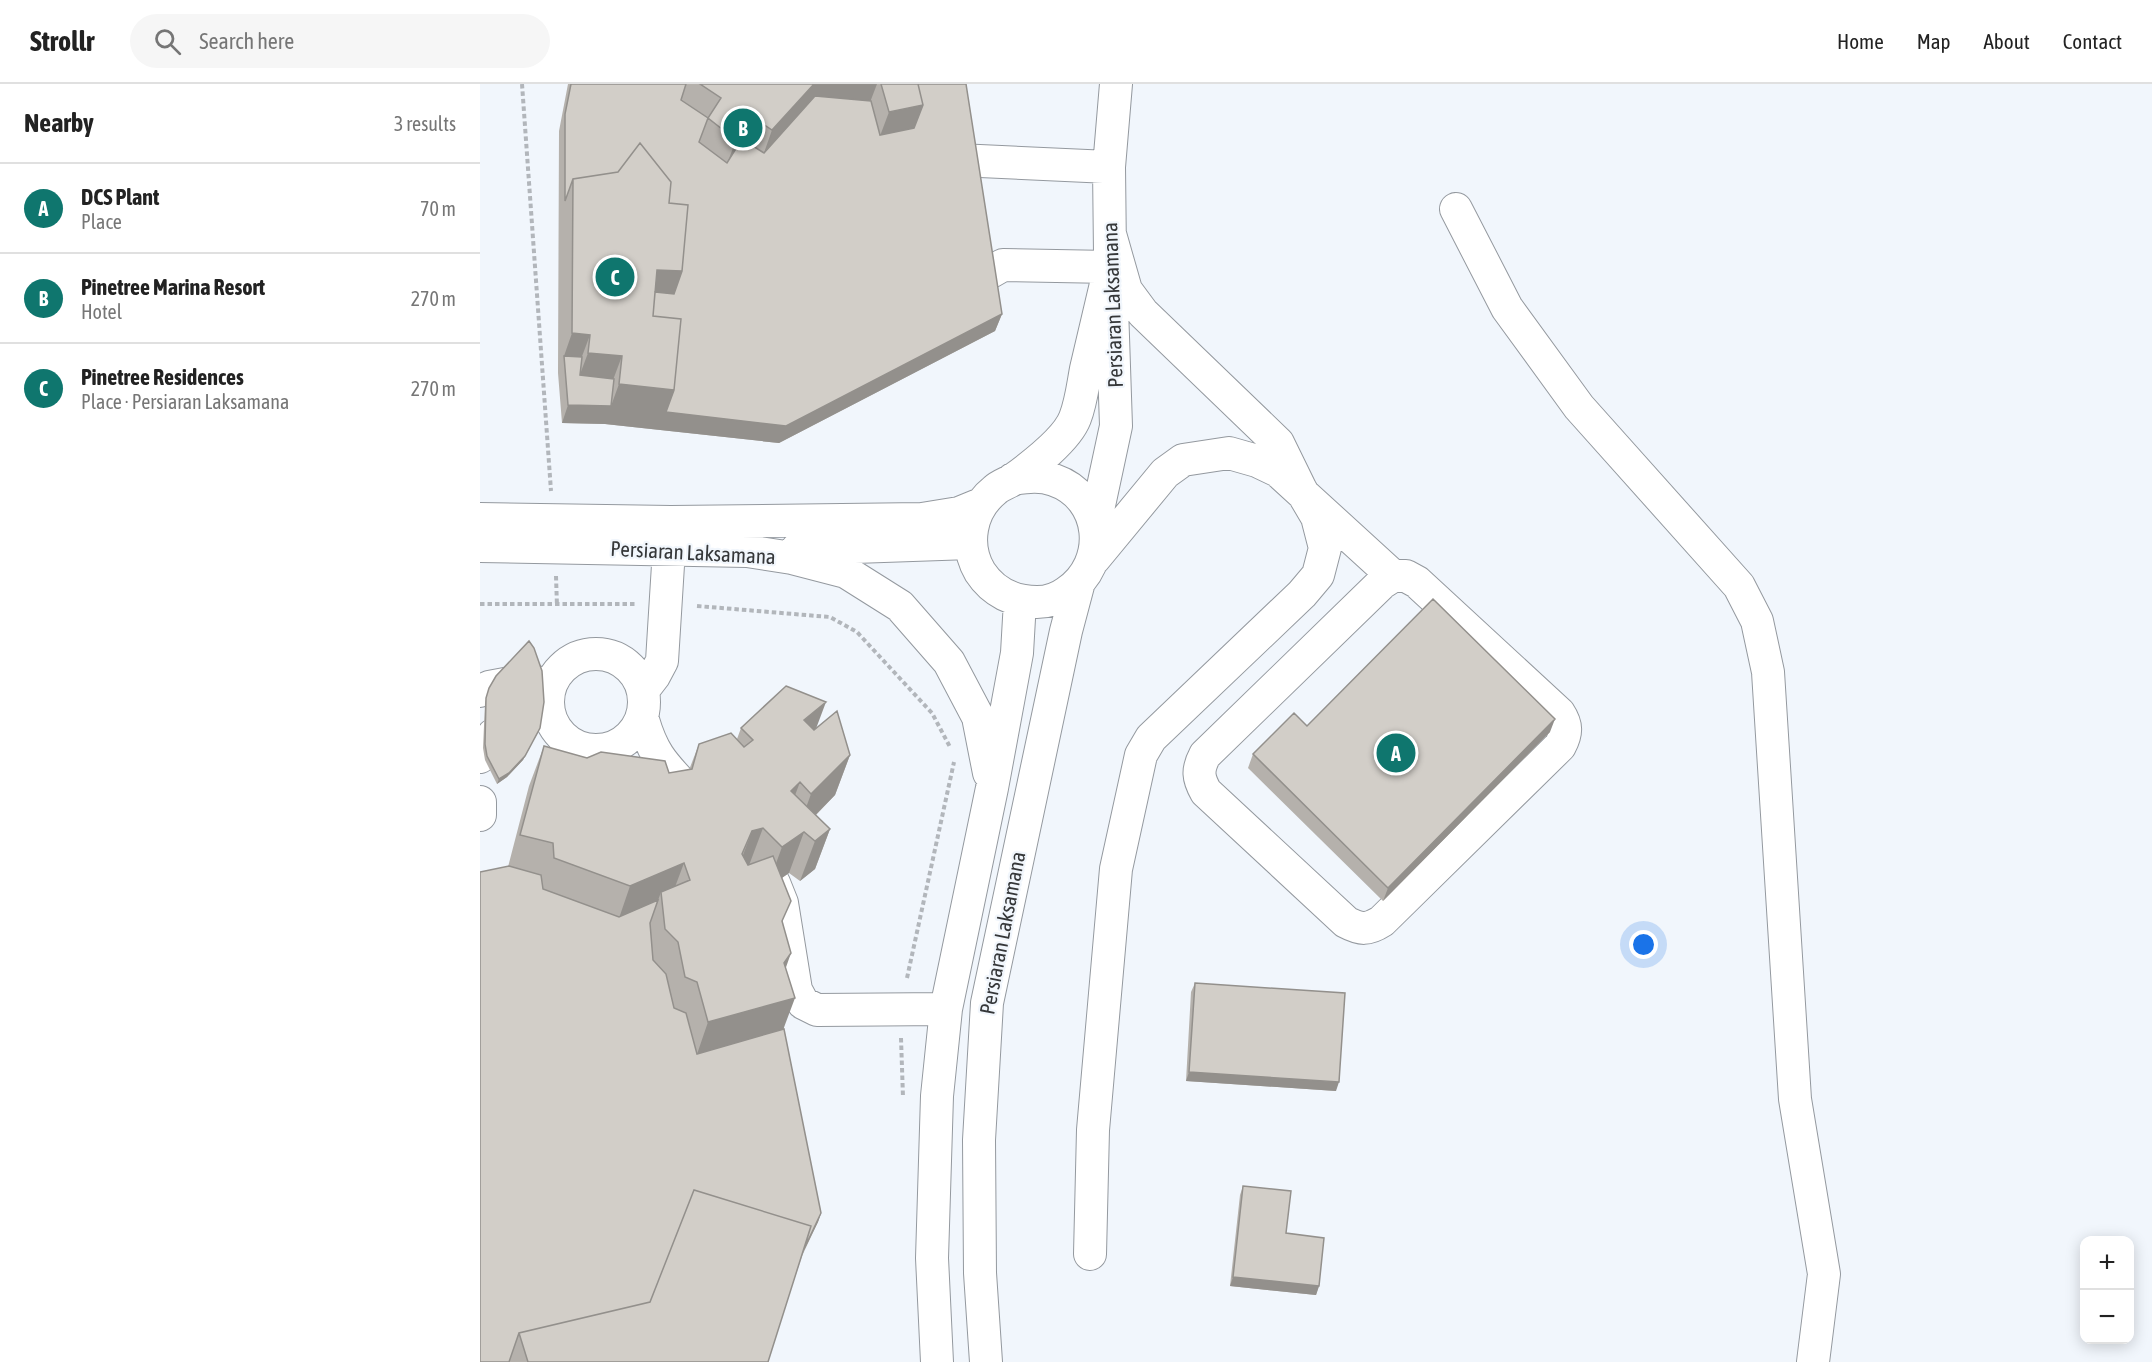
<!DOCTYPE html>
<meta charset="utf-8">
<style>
:root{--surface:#fff;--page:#f6f6f6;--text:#222;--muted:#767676;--line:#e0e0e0;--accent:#0f766e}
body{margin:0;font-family:"Asap Condensed",sans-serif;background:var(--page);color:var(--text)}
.controls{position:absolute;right:18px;bottom:18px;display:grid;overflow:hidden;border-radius:12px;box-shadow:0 3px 15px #0003}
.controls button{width:54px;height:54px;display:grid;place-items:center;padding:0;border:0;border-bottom:2px solid var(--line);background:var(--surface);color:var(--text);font:30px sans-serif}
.you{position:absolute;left:1164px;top:861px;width:21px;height:21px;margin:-15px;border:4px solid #fff;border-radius:50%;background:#1a73e8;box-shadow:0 0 0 9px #1a73e833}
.badge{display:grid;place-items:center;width:39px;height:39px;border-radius:50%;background:var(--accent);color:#fff;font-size:20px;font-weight:700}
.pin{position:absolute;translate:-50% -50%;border:3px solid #fff;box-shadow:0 2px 6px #0006}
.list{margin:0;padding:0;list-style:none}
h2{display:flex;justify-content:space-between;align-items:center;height:78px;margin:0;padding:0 24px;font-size:26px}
h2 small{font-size:20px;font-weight:400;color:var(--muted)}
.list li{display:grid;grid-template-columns:39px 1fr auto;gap:18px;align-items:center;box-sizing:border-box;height:90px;padding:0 24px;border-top:2px solid var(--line)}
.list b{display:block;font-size:22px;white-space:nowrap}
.list p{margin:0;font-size:20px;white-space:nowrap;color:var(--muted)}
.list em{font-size:20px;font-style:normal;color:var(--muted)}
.icon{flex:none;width:33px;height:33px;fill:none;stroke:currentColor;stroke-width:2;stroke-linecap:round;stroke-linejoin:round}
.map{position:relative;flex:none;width:1672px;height:1278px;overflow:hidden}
header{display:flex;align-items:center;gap:36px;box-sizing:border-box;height:84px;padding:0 30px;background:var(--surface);border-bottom:2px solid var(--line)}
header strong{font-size:28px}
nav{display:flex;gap:33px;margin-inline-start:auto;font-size:21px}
.search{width:420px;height:54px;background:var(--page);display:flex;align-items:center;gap:15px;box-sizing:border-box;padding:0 21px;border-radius:33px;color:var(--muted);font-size:22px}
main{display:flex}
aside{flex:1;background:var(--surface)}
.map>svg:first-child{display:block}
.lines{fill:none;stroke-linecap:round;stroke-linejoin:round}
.minor-casing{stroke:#94999f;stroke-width:34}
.path{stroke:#b2b6bb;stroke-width:4;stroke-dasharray:4.5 3;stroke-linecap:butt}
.minor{stroke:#fff;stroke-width:32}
.wall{fill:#b5b1ac}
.shaded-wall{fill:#93908c}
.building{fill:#d2cec8;stroke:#93908c;stroke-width:1.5}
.labels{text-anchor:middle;stroke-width:4.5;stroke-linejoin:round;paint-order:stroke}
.street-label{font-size:21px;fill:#353739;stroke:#f1f6fc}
</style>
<header>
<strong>Strollr</strong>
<div class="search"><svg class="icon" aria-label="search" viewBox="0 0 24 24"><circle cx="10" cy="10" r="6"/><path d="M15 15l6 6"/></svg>Search here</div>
<nav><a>Home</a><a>Map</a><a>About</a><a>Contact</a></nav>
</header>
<main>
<aside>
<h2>Nearby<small>3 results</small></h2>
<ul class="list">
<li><span class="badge">A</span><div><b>DCS Plant</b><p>Place</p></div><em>70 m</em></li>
<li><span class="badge">B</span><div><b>Pinetree Marina Resort</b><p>Hotel</p></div><em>270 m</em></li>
<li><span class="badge">C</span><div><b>Pinetree Residences</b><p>Place · Persiaran Laksamana</p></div><em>270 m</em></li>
</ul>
</aside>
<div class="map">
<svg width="1672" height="1278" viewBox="0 0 1672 1278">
<rect width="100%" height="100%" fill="#f1f6fc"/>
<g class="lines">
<g class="minor-casing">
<path id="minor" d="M456,75L629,83
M976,125L1027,224L1099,323L1259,502L1277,537L1288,588L1315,1015L1344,1190L1333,1278
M630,170L629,83L636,0
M479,206L523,181L630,183
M533,395C547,393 560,391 574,396C624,413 630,479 587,508C579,514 568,518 557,518C534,518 513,508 500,488C484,461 490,426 515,406C520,401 528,399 534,395C553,381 587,355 595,334C601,319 603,301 606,285C614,251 622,217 630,183
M0,435L191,438L442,435L479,429L501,420
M615,440L636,342L632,223
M0,462L267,467L312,474L366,488L420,522L469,578L498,633L509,689
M317,465L490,459
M614,475L685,389L703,376L749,369L777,377L798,387L913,492
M913,492H926L937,498L1079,629C1087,641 1087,649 1080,662L902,837C888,846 881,846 866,838L726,708C718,694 717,686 725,671L902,499Z
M68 618a48 48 0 1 1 96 0a48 48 0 1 1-96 0Z
M164,605L174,592L182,577L189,465
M0,607L9,603L51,595
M163,636C172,667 181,678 204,702
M0,673L13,651
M0,718V731
M294,799L302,819L316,906L323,919L337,926L466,925
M610,1170L613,1046L636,785L661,671L671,654L822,510L838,491L845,464L837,433L821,406L798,359L663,229L646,206L630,150
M457,1278L452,1174L457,1012L466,925L512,704L537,569L540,517
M506,1278L500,1189L499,1056L507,919L586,547L599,498"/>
</g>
<path class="path" d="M42,0L71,407
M76,492L77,522
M0,520H155
M217,522L350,533L377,548L452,629L470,663
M427,894L474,678
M421,954L423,1013"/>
<use href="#minor" class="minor"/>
</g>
<path class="wall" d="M88,0H486L522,230L515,247L299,359L125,340L82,339L78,289L79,47Z
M9,604L60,644L43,676L27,693L17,700L5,676L3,664L5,619Z
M827,642L1070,648L903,817L768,684L773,670Z
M261,644H336L370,671L355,711L336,731L350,745L335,785L320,797L309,789L302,794L303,838L306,884L304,945L341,1129L338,1138L322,1172L287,1278H0L28,783L49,702L64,662L107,674L189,689L209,686L219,660L257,655Z
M715,899L856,1007L706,997L711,908Z
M763,1102L806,1149L839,1202L836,1211L750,1202L760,1111Z"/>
<path class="shaded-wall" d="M334,0H397L384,34L278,86L292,46Z
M443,21L428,62L394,68L409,28Z
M271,32L256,73L241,96L256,56Z
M177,186L202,187L188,227L168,226Z
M522,230L515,247L299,359L125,340L82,339L88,321L131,322L139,300Z
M92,249L110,251L95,291L84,272Z
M108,269L142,272L127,312L93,309Z
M346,618L331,658L324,636Z
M1075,635L1070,648L903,817L908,804Z
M60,644L43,676L27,693L17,700L19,695Z
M370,671L355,711L316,751L331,710Z
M320,698L305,738L311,707Z
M283,744L268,784L248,811L272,747Z
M350,745L335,785L320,797L335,757Z
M324,748L309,789L287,804L302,763Z
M204,779L189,819L181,808L175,825L136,843L150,802Z
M311,869L297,909L304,879Z
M315,914L300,954L214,979L228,938Z
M709,988L859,998L856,1007L706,997Z
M341,1129L338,1138L316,1182L320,1173Z
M753,1193L839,1202L836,1211L750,1202Z"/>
<path class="building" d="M91,0H206L201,16L228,34L219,58L247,79L262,55L284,69L335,12L391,17L400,51L434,44L443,21L438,0H486L522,230L306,342L186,328L194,306L201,235L173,232L175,208L194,210L202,187L208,121L189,119L191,98L160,59L138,88L93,95L85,117V30Z
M220,0H334L292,46L271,32L256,56L228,34L241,14Z
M401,0H438L443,21L409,28Z
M160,59L191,98L189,119L208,121L202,187L177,186L173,232L201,235L194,306L139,300L142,272L108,269L110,251L92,249L93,95L138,88Z
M84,272L102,273L100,291L134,295L131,322L88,321Z
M953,515L1075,635L908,804L773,670L814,629L827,642Z
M49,557L54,564L62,587L64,618L60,644L45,672L29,689L19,695L7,672L5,660L6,614L9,604L16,592Z
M306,602L346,618L324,636L334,646L357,627L370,671L331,710L320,698L311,707L350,745L335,757L324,748L302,763L283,744L272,747L262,770L268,781L293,772L311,817L302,837L311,869L304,879L315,914L228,938L217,898L205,893L198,858L185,845L181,808L210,796L204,779L150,802L74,774L73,759L40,751L64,662L107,674L121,668L185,677L189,689L212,685L219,660L251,649L264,663L273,656L261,644Z
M29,782L61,791L63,805L139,833L178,816L170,839L173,876L186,890L194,924L206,929L217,970L304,945L341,1129L324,1165L331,1142L214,1106L170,1218L39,1249L29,1278H0V788Z
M715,899L865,909L859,998L709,988Z
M763,1102L811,1107L806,1149L844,1154L839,1202L753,1193Z
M214,1106L331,1142L288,1278H48L39,1249L170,1218Z"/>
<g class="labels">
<g class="street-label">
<text transform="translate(633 221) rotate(-92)" y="7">Persiaran Laksamana</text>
<text transform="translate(213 469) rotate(3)" y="7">Persiaran Laksamana</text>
<text transform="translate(523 849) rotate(-79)" y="7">Persiaran Laksamana</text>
</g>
</g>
</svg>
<div class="controls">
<button>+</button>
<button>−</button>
</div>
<div class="you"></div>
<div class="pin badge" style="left:916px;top:669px">A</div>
<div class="pin badge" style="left:263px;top:44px">B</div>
<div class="pin badge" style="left:135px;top:193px">C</div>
</div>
</main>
